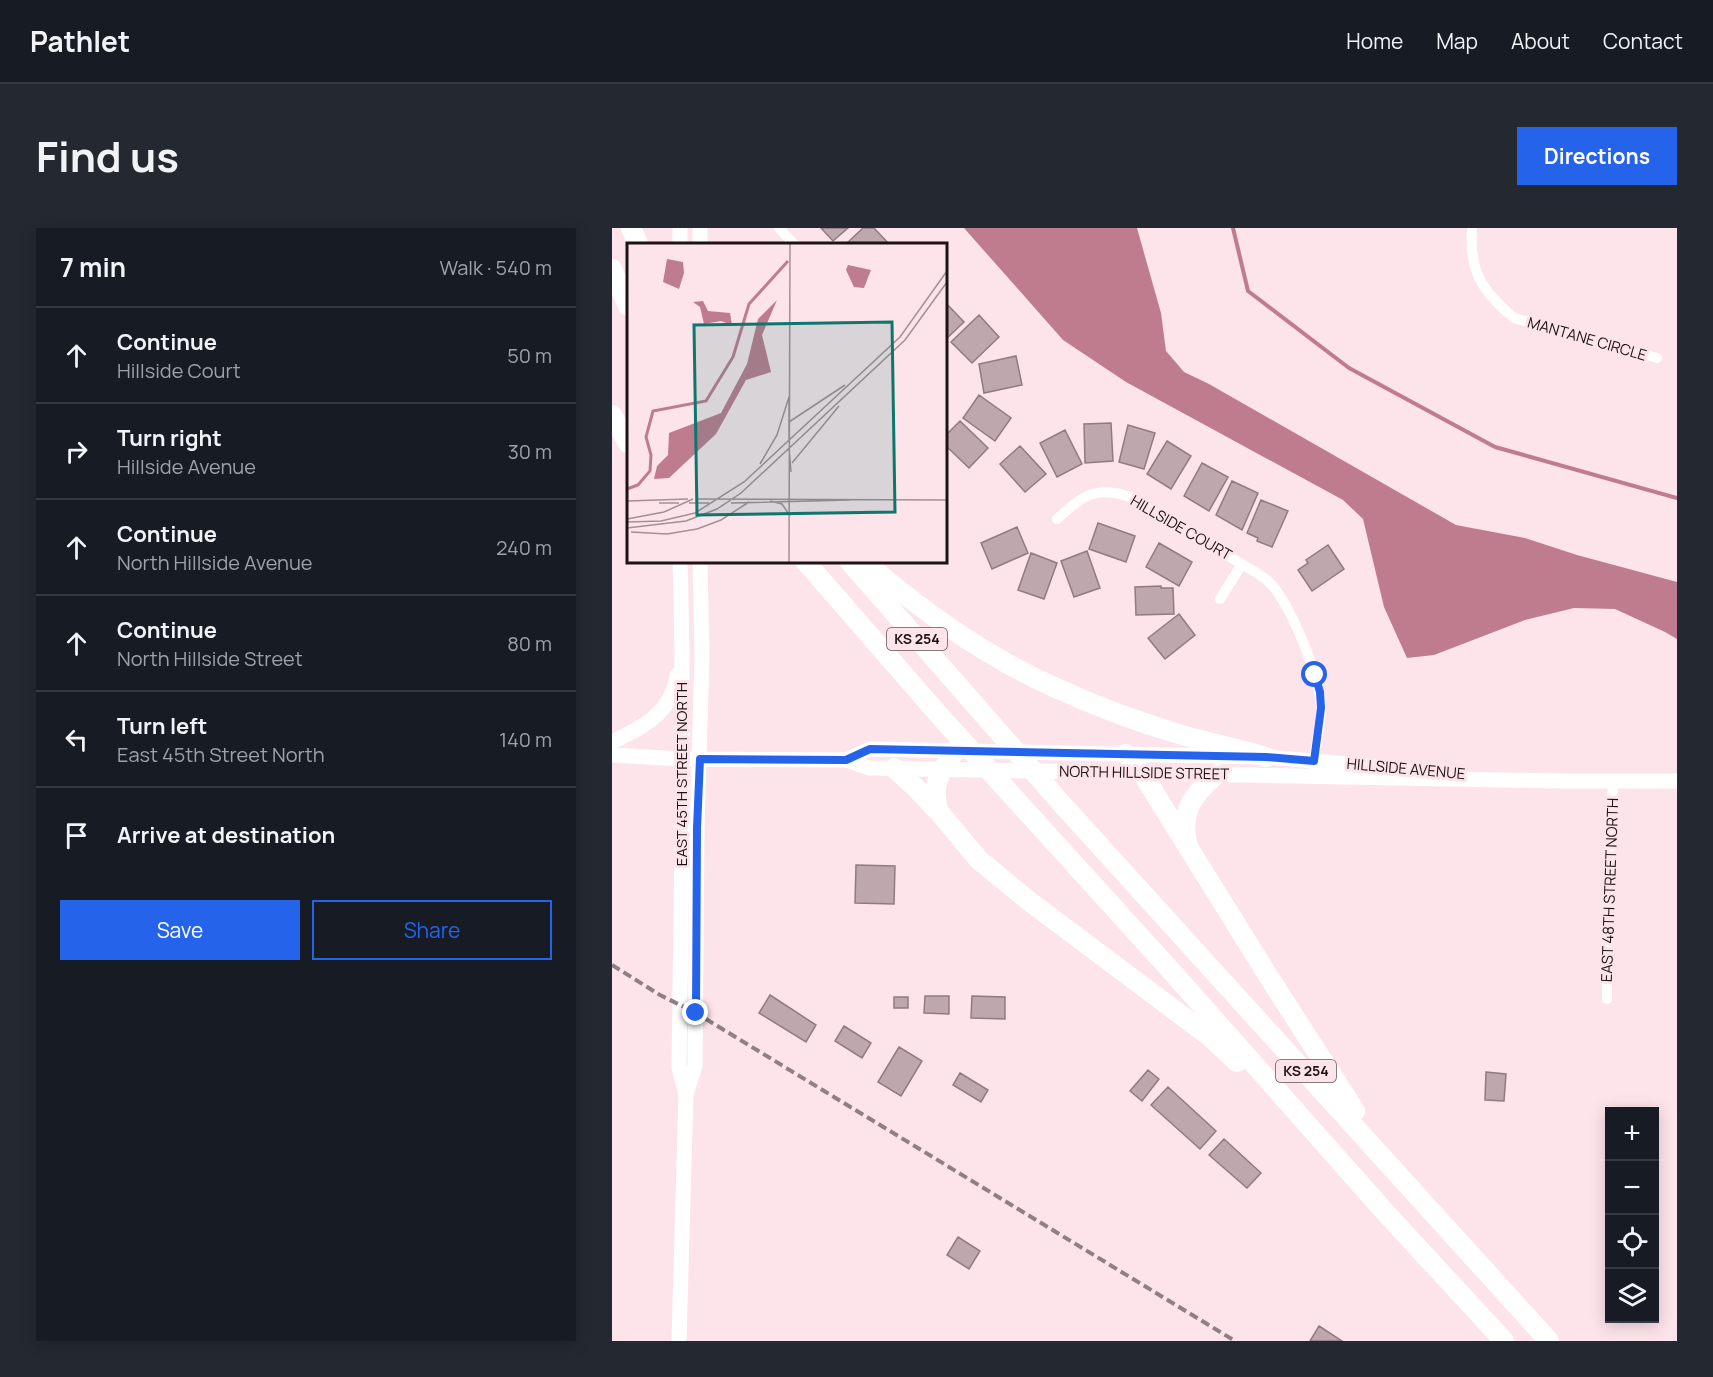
<!DOCTYPE html>
<meta charset="utf-8">
<style>
:root{--surface:#171b24;--page:#242831;--text:#f1f3f6;--muted:#9ea1a6;--line:#363941;--accent:#2563eb}
body{margin:0;font-family:Manrope,sans-serif;background:var(--page);color:var(--text)}
.controls{position:absolute;right:18px;bottom:18px;display:grid;overflow:hidden;border-radius:0px;box-shadow:0 3px 15px #0003}
.controls button{width:54px;height:54px;display:grid;place-items:center;padding:0;border:0;border-bottom:2px solid var(--line);background:var(--surface);color:var(--text);font:30px sans-serif}
.stop{position:absolute;width:18px;height:18px;margin:-14px;border:4px solid #2563eb;border-radius:50%;background:#fff}
.stop.end{background:#2563eb;border-color:#fff;box-shadow:0 2px 6px #0008}
.list{margin:0;padding:0;list-style:none}
h2{display:flex;justify-content:space-between;align-items:center;height:78px;margin:0;padding:0 24px;font-size:26px}
h2 small{font-size:20px;font-weight:400;color:var(--muted)}
.list li{display:grid;grid-template-columns:39px 1fr auto;gap:18px;align-items:center;box-sizing:border-box;height:96px;padding:0 24px;border-top:2px solid var(--line)}
.list b{display:block;font-size:22px;white-space:nowrap}
.list p{margin:0;font-size:20px;white-space:nowrap;color:var(--muted)}
.list em{font-size:20px;font-style:normal;color:var(--muted)}
.actions{display:flex;gap:12px;padding:18px 24px}
.actions a{flex:1;padding:14px 0;border:2px solid var(--accent);border-radius:0px;text-align:center;font-size:21px;color:var(--accent)}
.actions .main{background:var(--accent);color:#fff}
.icon{flex:none;width:33px;height:33px;fill:none;stroke:currentColor;stroke-width:2;stroke-linecap:round;stroke-linejoin:round}
.map{position:relative;flex:none;width:1065px;height:1113px;overflow:hidden;border-radius:0px}
header{display:flex;align-items:center;gap:36px;box-sizing:border-box;height:84px;padding:0 30px;background:var(--surface);border-bottom:2px solid var(--line)}
header strong{font-size:28px}
nav{display:flex;gap:33px;margin-inline-start:auto;font-size:21px}
.intro{display:flex;align-items:center;justify-content:space-between;box-sizing:border-box;height:144px;padding:0 36px}
h1{margin:0;font-size:42px}
.button{padding:15px 27px;border-radius:0px;background:var(--accent);color:#fff;font-size:21px;font-weight:700}
main{display:flex;gap:36px;padding:0 36px}
aside{flex:1;background:var(--surface);border-radius:0px;box-shadow:0 3px 15px #0003}
.map>svg:first-child{display:block}
.water{fill:#bf7c8f}
.lines{fill:none;stroke-linecap:round;stroke-linejoin:round}
.stream{stroke:#bf7c8f;stroke-width:4}
.building{fill:#bea7ad;stroke:#917b80;stroke-width:1.5}
.street{stroke:#fff;stroke-width:10}
.secondary{stroke:#fff;stroke-width:15}
.highway{stroke:#fff;stroke-width:20}
.rail{stroke:#907f83;stroke-width:4;stroke-dasharray:9 4.5;stroke-linecap:butt}
.route{stroke:#2563eb;stroke-width:8}
.labels{text-anchor:middle;stroke-width:6;stroke-linejoin:round;paint-order:stroke}
.shield{fill:#fde4ea;stroke:#5f5255;stroke-width:1.5}
.shield-label{font-size:14px;font-weight:bold;fill:#1b1315}
.street-label{font-size:15px;fill:#1b1315;stroke:#fde4ea}
.inset-river{fill:none;stroke:#bf7c8f;stroke-width:3}
.inset-road{fill:none;stroke:#a39095;stroke-width:1.5}
.view{fill:#0f766e;fill-opacity:0.15;stroke:#0f766e;stroke-width:3}
.inset-edge{fill:none;stroke:#1b1315;stroke-width:3}
</style>
<header>
<strong>Pathlet</strong>
<nav><a>Home</a><a>Map</a><a>About</a><a>Contact</a></nav>
</header>
<div class="intro"><h1>Find us</h1><a class="button">Directions</a></div>
<main>
<aside>
<h2>7 min<small>Walk · 540 m</small></h2>
<ul class="list">
<li><svg class="icon" aria-label="ahead" viewBox="0 0 24 24"><path d="M12 20V5M6 11l6-6 6 6"/></svg><div><b>Continue</b><p>Hillside Court</p></div><em>50 m</em></li>
<li><svg class="icon" aria-label="right" viewBox="0 0 24 24"><path d="M7 20v-9h11M14 6l5 5-5 5"/></svg><div><b>Turn right</b><p>Hillside Avenue</p></div><em>30 m</em></li>
<li><svg class="icon" aria-label="ahead" viewBox="0 0 24 24"><path d="M12 20V5M6 11l6-6 6 6"/></svg><div><b>Continue</b><p>North Hillside Avenue</p></div><em>240 m</em></li>
<li><svg class="icon" aria-label="ahead" viewBox="0 0 24 24"><path d="M12 20V5M6 11l6-6 6 6"/></svg><div><b>Continue</b><p>North Hillside Street</p></div><em>80 m</em></li>
<li><svg class="icon" aria-label="left" viewBox="0 0 24 24"><path d="M17 20v-9H6M10 6l-5 5 5 5"/></svg><div><b>Turn left</b><p>East 45th Street North</p></div><em>140 m</em></li>
<li><svg class="icon" aria-label="arrive" viewBox="0 0 24 24"><path d="M6 21V4h12l-3 4 3 4H6"/></svg><div><b>Arrive at destination</b></div></li>
</ul>
<div class="actions"><a class="main">Save</a><a>Share</a></div>
</aside>
<div class="map">
<svg width="1065" height="1113" viewBox="0 0 1065 1113">
<rect width="100%" height="100%" fill="#fde4ea"/>
<path class="water" d="M352,0H525L549,85L554,123L572,144L597,156L844,297L913,310L965,327L1065,354V411L1053,404L1003,381L962,380L913,392L822,427L795,430L772,379L751,291L731,272L514,154L451,112Z"/>
<g class="lines">
<path class="stream" d="M621,0L636,63L737,140L883,219L1065,270"/>
</g>
<path class="building" d="M209,0H236L221,13Z
M251,0H262L277,16H234Z
M333,74L352,94L333,112Z
M367,87L387,109L360,135L339,114Z
M404,128L410,157L372,165L367,136Z
M367,167L399,190L383,213L351,190Z
M348,193L376,220L357,240L333,217V208Z
M499,195L501,233L473,235L472,196Z
M516,197L543,205L532,241L507,234Z
M453,202L470,236L445,249L428,215Z
M555,213L579,228L559,261L535,246Z
M408,218L434,246L413,264L388,236Z
M590,235L616,249L597,283L572,268Z
M620,253L646,265L630,302L604,287Z
M649,272L676,283L660,319L645,313L646,310L635,305Z
M486,295L523,308L514,334L477,321Z
M405,299L416,325L380,341L369,315Z
M547,315L580,334L567,358L534,339Z
M716,317L732,341L700,363L686,342L696,335L694,332Z
M475,323L488,360L462,369L449,333Z
M419,325L445,335L432,371L406,362Z
M549,358V360H561L562,386L524,387L523,359Z
M567,386L583,407L553,431L536,410Z
M244,637L283,638L282,676L243,675Z
M158,767L204,797L194,814L147,785Z
M313,768H337V786L312,785Z
M360,768L393,769V791L359,790Z
M282,769H296V780H282Z
M232,798L259,815L250,830L223,813Z
M287,819L310,833L289,868L266,854Z
M536,842L547,851L530,873L518,863Z
M874,844L894,846L892,873L873,872Z
M348,845L376,862L369,874L341,857Z
M556,859L604,903L588,921L539,877Z
M612,911L649,945L635,960L597,927Z
M346,1009L368,1023L357,1041L335,1027Z
M707,1098L730,1113H698Z"/>
<g class="lines">
<path class="street" d="M167,0L182,16
M860,0C857,44 870,63 902,90L1045,130
M445,291C470,268 484,257 518,269L643,344C648,347 654,351 658,355C678,376 709,450 709,479C709,499 703,519 701,539
M608,371L630,336
M995,771V660L1001,554"/>
<path class="secondary" d="M68,16V0
M88,16V0
M68,333C73,502 69,671 67,840L74,866
M0,514C31,499 60,485 65,447
M0,527L70,531L234,532L257,540L947,553H1065
M234,532L258,521L654,529L793,541
M67,1113L74,866L83,838L85,600L90,428L88,333"/>
<path class="highway" d="M19,0L26,16
M0,41L16,78
M0,187L16,215
M193,333L327,487L562,746L773,984L892,1113
M237,333L449,575L937,1113
M252,333C310,383 372,428 442,459C483,478 526,494 570,507C598,515 626,521 654,529
M514,526L530,545L655,746L743,883
M282,540L302,558L327,584L367,632L417,673L597,808L625,834
M327,584C318,557 328,545 343,523
M575,615C568,583 582,565 605,546"/>
<path class="rail" d="M0,737L48,767L84,785L623,1113"/>
</g>
<g class="lines">
<path class="route" d="M84,785L85,600L88,531L234,532L258,521L654,529L702,533L709,480L708,464L703,447"/>
</g>
<g class="labels">
<g class="shield">
<rect x="275" y="400" width="60" height="22" rx="4.5"/>
<rect x="664" y="832" width="60" height="22" rx="4.5"/>
</g>
<g class="shield-label">
<text x="305" y="416">KS 254</text>
<text x="694" y="848">KS 254</text>
</g>
<g class="street-label">
<text transform="translate(975 111) rotate(16)" y="5">MANTANE CIRCLE</text>
<text transform="translate(569 300) rotate(30)" y="5">HILLSIDE COURT</text>
<text transform="translate(794 541) rotate(5)" y="5">HILLSIDE AVENUE</text>
<text transform="translate(532 545) rotate(1)" y="5">NORTH HILLSIDE STREET</text>
<text transform="translate(70 546) rotate(-90)" y="5">EAST 45TH STREET NORTH</text>
<text transform="translate(998 662) rotate(-88)" y="5">EAST 48TH STREET NORTH</text>
</g>
</g>
<g transform="translate(15 15)">
<rect width="320" height="320" fill="#fde4ea"/>
<path d="M40,16L56,19L57,30L52,46L36,39ZM221,22L244,27L237,45L227,44L219,27ZM150,57L135,92L144,129L119,137L89,191L42,235L27,236L30,223L41,212L42,190L94,170L120,121L131,76ZM76,58L81,68L103,70L105,82L94,78L77,81L73,64L66,59Z" fill="#bf7c8f"/>
<path class="inset-river" d="M0,246L11,242L23,228L24,212L19,194L26,168L79,158L106,114L122,61L161,18"/>
<path class="inset-road" d="M162,179L218,142M162,197V157M162,205L164,229M165,220L212,163M133,221L150,192L162,154M68,256L320,257M0,258L61,256M143,258L155,261L163,273M32,260H52M62,260H82M104,260L223,257M0,276L37,269L66,256M0,279L34,278L68,270L117,239L273,94L320,28M0,285L59,278L90,266L114,250L278,97L320,39M4,289L40,291L70,286L94,277L122,259M162,319L163,0"/>
<path class="view" d="M265,79L268,269L70,272L67,82Z"/>
<rect width="320" height="320" class="inset-edge"/>
</g>
</svg>
<div class="controls">
<button>+</button>
<button>−</button>
<button><svg class="icon" aria-label="locate" viewBox="0 0 24 24"><circle cx="12" cy="12" r="6"/><path d="M12 2v4M12 18v4M2 12h4M18 12h4"/></svg></button>
<button><svg class="icon" aria-label="layers" viewBox="0 0 24 24"><path d="M12 4l9 5-9 5-9-5zM3 14l9 5 9-5"/></svg></button>
</div>
<div class="stop" style="left:703px;top:447px"></div>
<div class="stop end" style="left:84px;top:785px"></div>
</div>
</main>
